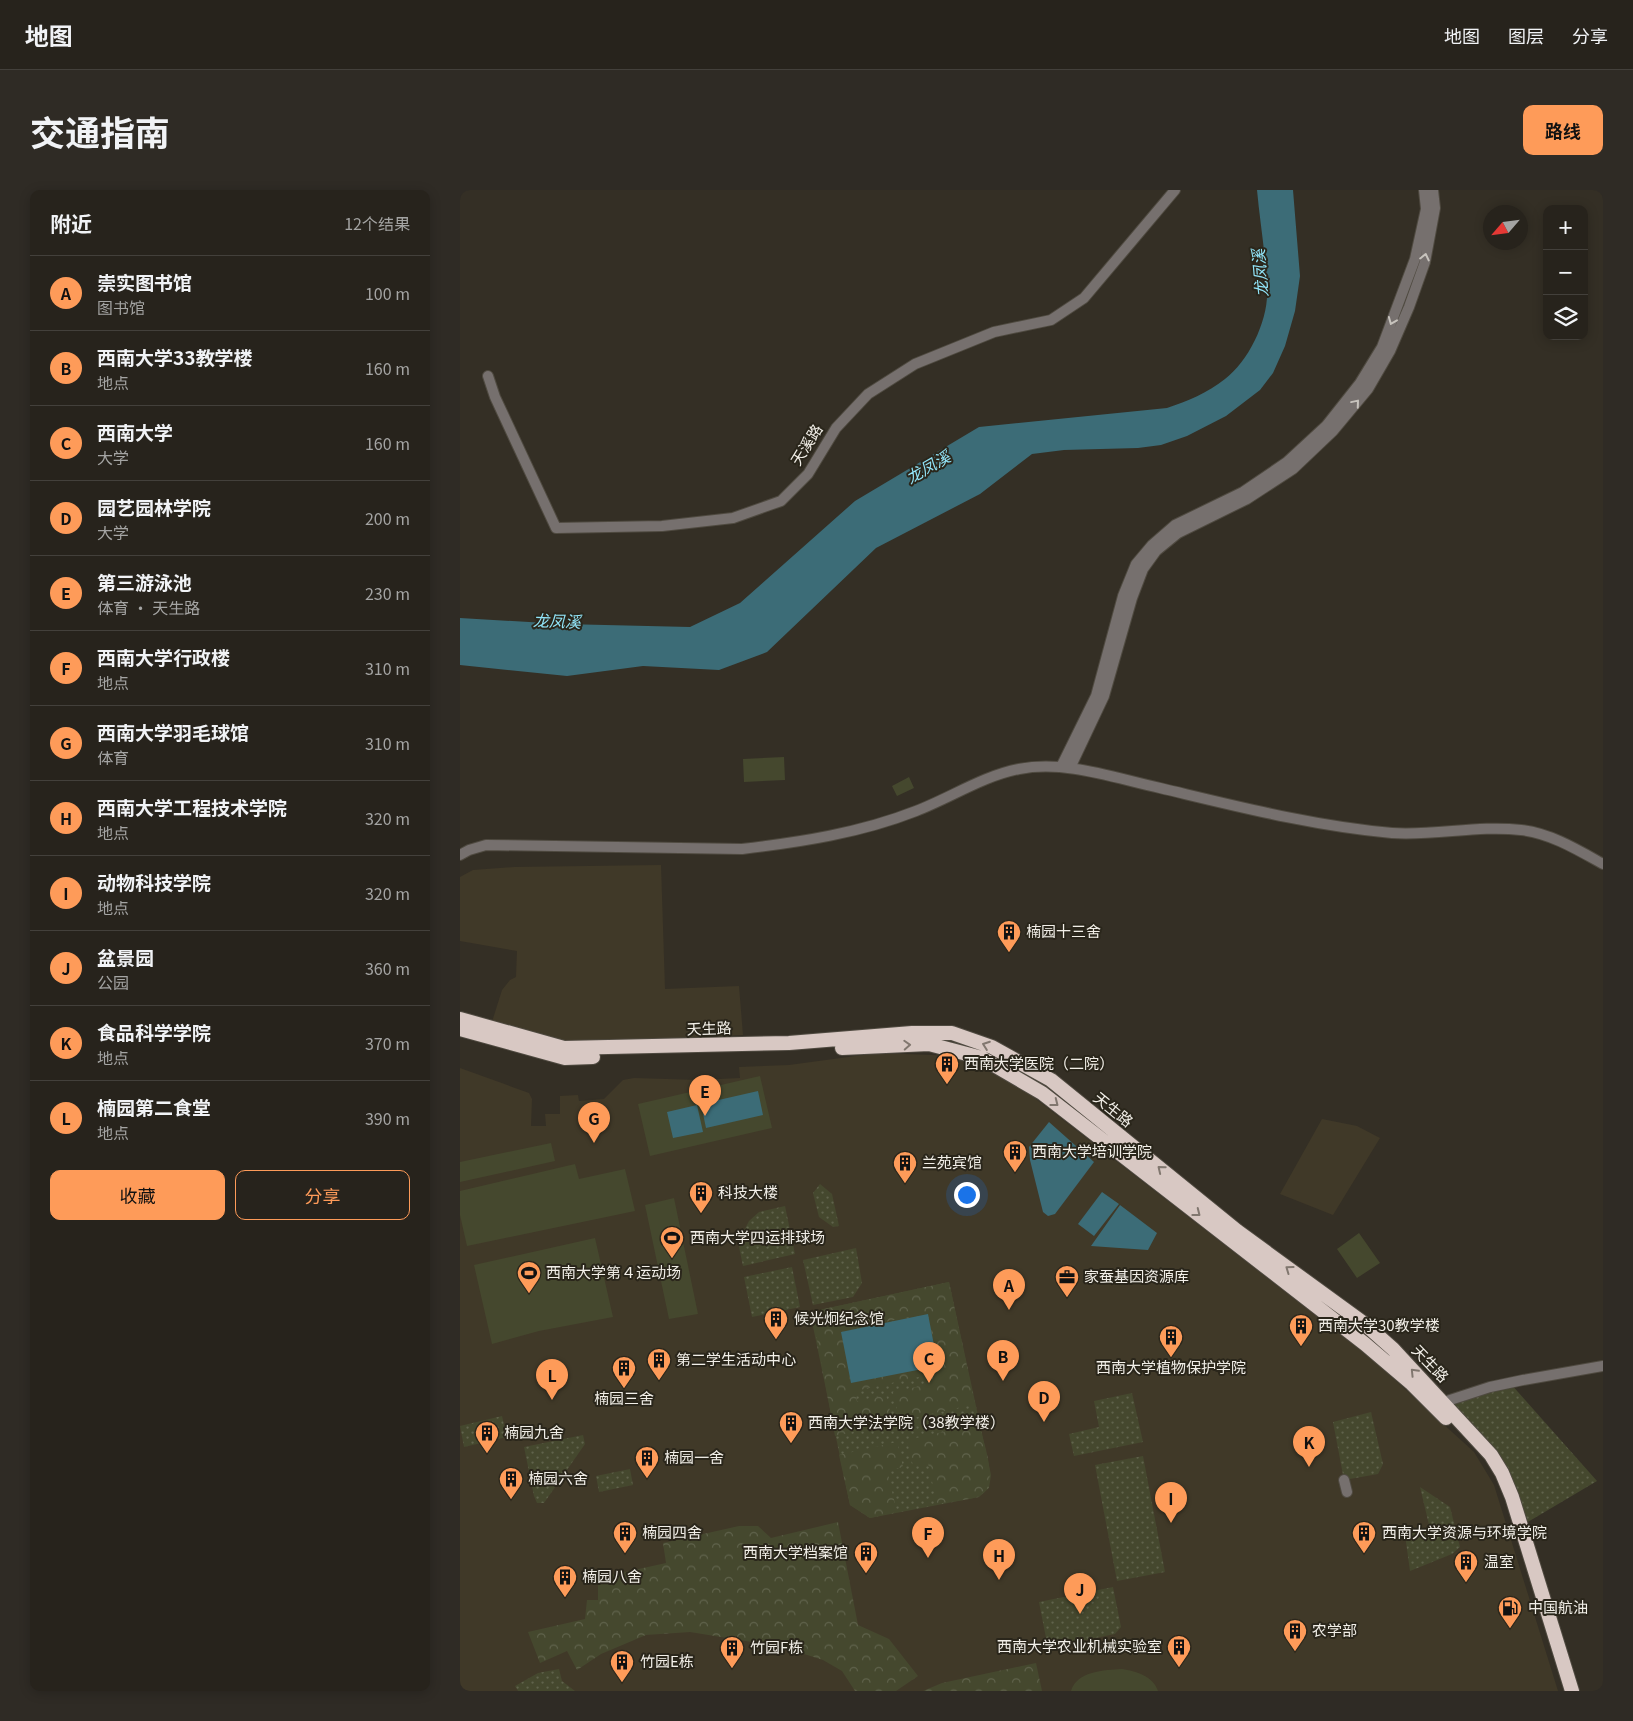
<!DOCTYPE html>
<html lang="zh">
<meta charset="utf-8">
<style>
:root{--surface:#27231c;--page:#2f2b25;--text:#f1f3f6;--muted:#a4a4a3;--line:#43403b;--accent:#fe9b59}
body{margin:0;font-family:Georgia,"Noto Sans SC",serif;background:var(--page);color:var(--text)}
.controls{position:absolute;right:15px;top:15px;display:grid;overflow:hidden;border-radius:10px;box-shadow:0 2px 12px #0003}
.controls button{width:45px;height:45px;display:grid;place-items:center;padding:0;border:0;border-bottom:1px solid var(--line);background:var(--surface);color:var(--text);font:25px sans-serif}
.compass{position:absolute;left:1023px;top:15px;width:45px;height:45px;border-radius:50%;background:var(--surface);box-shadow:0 2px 12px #0003;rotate:242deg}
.you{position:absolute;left:506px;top:1004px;width:18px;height:18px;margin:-12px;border:4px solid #fff;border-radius:50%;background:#1a73e8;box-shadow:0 0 0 8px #1a73e833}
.badge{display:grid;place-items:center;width:32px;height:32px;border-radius:50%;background:var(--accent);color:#111;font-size:16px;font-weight:700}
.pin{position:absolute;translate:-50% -41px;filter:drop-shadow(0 1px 2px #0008)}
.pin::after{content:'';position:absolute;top:26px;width:18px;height:15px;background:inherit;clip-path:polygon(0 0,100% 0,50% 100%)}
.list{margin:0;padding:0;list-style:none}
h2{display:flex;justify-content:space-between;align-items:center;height:65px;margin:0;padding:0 20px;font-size:21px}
h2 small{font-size:16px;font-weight:400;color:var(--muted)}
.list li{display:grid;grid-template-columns:32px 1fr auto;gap:15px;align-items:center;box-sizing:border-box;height:75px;padding:0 20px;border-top:1px solid var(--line)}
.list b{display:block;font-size:19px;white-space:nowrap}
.list p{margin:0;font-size:16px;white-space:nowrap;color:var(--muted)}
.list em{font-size:16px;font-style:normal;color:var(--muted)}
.actions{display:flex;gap:10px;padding:15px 20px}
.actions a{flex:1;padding:11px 0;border:1px solid var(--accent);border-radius:10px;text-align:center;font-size:18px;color:var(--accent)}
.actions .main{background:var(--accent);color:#111}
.icon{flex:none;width:28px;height:28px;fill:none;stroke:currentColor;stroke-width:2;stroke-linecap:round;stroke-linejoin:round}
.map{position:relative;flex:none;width:1143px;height:1501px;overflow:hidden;border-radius:10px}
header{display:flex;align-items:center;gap:30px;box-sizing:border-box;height:70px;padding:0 25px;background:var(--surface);border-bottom:1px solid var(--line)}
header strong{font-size:24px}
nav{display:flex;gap:28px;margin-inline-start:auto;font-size:18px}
.intro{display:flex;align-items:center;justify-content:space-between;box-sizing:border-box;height:120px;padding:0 30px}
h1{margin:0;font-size:35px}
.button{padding:12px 22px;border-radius:10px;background:var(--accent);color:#111;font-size:18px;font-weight:700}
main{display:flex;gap:30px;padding:0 30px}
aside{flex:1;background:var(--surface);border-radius:10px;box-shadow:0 2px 12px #0003}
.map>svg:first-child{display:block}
.built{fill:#403928}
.grass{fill:url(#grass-dots)}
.forest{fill:url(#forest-crowns);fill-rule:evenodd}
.pitch{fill:#45482e}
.water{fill:#3c6c77}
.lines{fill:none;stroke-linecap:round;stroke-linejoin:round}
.minor-casing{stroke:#4f4a40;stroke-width:12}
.highway-casing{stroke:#4f4a40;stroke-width:16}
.minor{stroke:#76706e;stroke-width:10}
.highway{stroke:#d8c8c3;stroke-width:14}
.oneway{stroke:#c7c3bd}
.oneway2{stroke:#81776f}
.labels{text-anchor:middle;stroke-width:4;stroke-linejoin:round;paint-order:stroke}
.street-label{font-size:15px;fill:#f2efe8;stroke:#2a261b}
.poi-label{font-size:15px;fill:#f2efe8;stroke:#2a261b;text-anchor:start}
.water-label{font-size:16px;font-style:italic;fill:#92e5f9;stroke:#2a261b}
</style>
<header>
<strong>地图</strong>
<nav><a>地图</a><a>图层</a><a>分享</a></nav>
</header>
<div class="intro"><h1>交通指南</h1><a class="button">路线</a></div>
<main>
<aside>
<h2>附近<small>12个结果</small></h2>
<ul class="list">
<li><span class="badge">A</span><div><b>崇实图书馆</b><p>图书馆</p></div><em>100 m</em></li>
<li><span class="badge">B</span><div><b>西南大学33教学楼</b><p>地点</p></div><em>160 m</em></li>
<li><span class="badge">C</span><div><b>西南大学</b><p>大学</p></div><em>160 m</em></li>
<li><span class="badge">D</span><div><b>园艺园林学院</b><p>大学</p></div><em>200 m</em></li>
<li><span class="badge">E</span><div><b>第三游泳池</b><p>体育 · 天生路</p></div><em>230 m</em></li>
<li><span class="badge">F</span><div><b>西南大学行政楼</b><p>地点</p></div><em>310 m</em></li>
<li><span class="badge">G</span><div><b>西南大学羽毛球馆</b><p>体育</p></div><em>310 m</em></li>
<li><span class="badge">H</span><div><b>西南大学工程技术学院</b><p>地点</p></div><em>320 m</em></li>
<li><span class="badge">I</span><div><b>动物科技学院</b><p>地点</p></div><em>320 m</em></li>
<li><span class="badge">J</span><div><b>盆景园</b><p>公园</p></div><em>360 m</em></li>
<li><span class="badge">K</span><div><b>食品科学学院</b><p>地点</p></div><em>370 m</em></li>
<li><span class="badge">L</span><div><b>楠园第二食堂</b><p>地点</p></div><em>390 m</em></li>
</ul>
<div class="actions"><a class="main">收藏</a><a>分享</a></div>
</aside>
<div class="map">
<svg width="1143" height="1501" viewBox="0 0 1143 1501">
<defs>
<pattern id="grass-dots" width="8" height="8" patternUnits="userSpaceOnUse" patternTransform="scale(1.25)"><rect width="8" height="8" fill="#45482e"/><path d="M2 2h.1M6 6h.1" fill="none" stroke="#60634c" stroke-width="1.8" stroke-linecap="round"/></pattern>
<pattern id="forest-crowns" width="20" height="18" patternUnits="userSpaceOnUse" patternTransform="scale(1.25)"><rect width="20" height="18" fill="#45482e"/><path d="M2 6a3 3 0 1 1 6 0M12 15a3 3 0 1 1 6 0" fill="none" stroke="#60634c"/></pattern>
</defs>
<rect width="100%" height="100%" fill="#342f25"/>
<path class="built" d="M201,675L205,799L279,796L283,845L103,853L31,835L42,800L50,790L56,787L57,761L0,751V687L13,680L54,677Z
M418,863L499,866L563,899L913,1170L1014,1262L1034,1295L1098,1501H0V878L69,903L72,909L71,936H86L85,924H100V906L118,905L119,911L144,909L163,890L174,888L239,890L280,888L279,877L329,875Z
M862,929L897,936L920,948L873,1025L820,1004Z"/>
<path class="grass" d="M360,994L372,1004L379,1036L373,1037L359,1027L353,1003Z
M325,1016L335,1064L283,1076L279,1057L280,1049L289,1031L299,1022Z
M396,1058L402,1093L393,1107L353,1115L343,1070Z
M332,1077L340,1117L292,1127L284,1087Z
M489,1092L531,1285L529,1298L519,1307L410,1328L390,1315L350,1122Z
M1050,1193L1137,1291L1061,1336L1042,1283L984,1212Z
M672,1203L683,1252L614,1266L609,1244L639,1237L634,1211Z
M911,1222L923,1274L918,1284L884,1290L873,1232Z
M42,1226L47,1247L4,1257L0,1236Z
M123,1245L125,1254L84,1313H77L74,1306L64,1257Z
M683,1266L705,1382L657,1391L635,1275Z
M170,1279L173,1295L139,1302L136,1286Z
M960,1297L990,1317L1000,1357L992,1364L950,1381L945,1345L970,1339Z
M653,1397L661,1437L655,1444L596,1456L586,1448L579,1412Z
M99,1479L102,1491L115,1501H58L55,1496L78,1483Z"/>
<path class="forest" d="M489,1092L515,1214L440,1231L433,1202L470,1194L468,1185L395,1201L397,1211L426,1205L433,1233L375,1246L357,1150L350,1122ZM468,1124L478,1176L381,1142L438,1129Z
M519,1234C523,1252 541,1296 519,1306C511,1310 487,1312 477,1314L468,1273L453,1276L447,1250Z
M437,1252L443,1277L427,1281L437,1322L410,1328L390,1315L379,1265Z
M378,1332L398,1435L429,1449L458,1486L436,1501H395L382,1481L363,1470L322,1457L230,1442L186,1445L141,1464L117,1480L107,1461L80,1473L68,1442L125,1429L127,1410H138V1388L206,1373L203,1353L279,1336H298L311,1348Z
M576,1473L582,1501H463L482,1493Z"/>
<path class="pitch" d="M324,567L325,590L284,592L283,569Z
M449,587L454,598L437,606L432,596Z
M300,886L312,938L190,966L178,914Z
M91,953L95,971L0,992V972Z
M115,974L119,989L165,979L175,1021L7,1056L0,1025V1001Z
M214,1008L238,1124L209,1129L185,1015Z
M899,1043L920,1073L897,1088L877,1059Z
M135,1048L153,1127L79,1141L32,1154L14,1075Z
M662,1479C676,1481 693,1486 698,1501H611C617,1481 644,1480 662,1479Z"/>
<path class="water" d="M797,0H833L840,86L835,121L825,156L813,183L800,200L766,226L727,246L701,255L678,258L604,260L572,264L520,304L416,358L307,462L259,480L183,476L107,486L0,475V428L103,434L230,437L280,413L395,311L519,237L707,218C728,211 747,203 765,189C789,171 809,129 807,99C806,66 800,33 797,0Z
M298,901L303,925L246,938L241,914Z
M237,915L243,942L213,948L207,922Z
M589,932L634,972L595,1024L588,1026L583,1022L570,970L569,957Z
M642,1002L659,1014L634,1046L618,1034Z
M660,1015L697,1043L688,1060L631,1056Z
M468,1124L478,1176L391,1193L381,1142Z"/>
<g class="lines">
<g class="minor-casing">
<path id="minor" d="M28,186L35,207L96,338L202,336L273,328L321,311L348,284L376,238L408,204L455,174L534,142L591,130L624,108L715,0
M601,577L636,506L663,406L676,374L692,355L715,335L783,302L827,272L866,236L900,193L922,157L955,69L966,19L964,0
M610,578L644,506L672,408L683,379L696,361L718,343L787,309L833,279L873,241L908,199L930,161L949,117L965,72L975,18L973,0
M0,665L9,660L26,655L282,659C341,652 400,643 456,621C490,608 523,586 559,579C606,570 654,588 700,598C776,616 853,636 932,643C975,646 1018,635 1061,640C1090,643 1118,660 1143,674
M984,1212L1030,1197L1063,1190L1143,1176
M884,1290L887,1302"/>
</g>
<g class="highway-casing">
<path id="highway" d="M0,829L104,858L329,853L452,843H492L532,857L591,890L777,1041L906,1135L933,1159L1031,1265L1042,1283L1052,1307L1112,1501
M0,839L105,868L133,867
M382,858L469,854L522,868L582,903L905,1154L952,1194L986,1228"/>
</g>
<use href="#minor" class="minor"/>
<use href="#highway" class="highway"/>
</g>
<defs><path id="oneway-chevron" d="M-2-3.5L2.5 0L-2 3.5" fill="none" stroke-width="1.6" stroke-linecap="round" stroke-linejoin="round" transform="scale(1.25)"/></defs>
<g class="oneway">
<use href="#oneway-chevron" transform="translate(965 67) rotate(-77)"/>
<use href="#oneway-chevron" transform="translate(932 131) rotate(112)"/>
<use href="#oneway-chevron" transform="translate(896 213) rotate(-50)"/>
</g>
<g class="oneway2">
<use href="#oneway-chevron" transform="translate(447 855) rotate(-3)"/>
<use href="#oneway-chevron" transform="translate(526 855) rotate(-160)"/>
<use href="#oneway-chevron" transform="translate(595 913) rotate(38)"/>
<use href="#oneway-chevron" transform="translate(701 979) rotate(-141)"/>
<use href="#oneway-chevron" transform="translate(737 1023) rotate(38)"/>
<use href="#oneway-chevron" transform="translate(829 1079) rotate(-144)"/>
<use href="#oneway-chevron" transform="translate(954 1182) rotate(-134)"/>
</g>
<defs>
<g id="building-pin" transform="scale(1.25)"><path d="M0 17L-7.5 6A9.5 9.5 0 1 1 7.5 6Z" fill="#fe9b59" stroke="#2a261b"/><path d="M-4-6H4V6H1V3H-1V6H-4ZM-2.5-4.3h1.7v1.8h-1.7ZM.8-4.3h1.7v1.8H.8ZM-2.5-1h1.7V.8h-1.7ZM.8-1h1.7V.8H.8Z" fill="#111"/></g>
<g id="stadium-pin" transform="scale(1.25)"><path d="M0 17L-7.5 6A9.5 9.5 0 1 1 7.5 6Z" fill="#fe9b59" stroke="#2a261b"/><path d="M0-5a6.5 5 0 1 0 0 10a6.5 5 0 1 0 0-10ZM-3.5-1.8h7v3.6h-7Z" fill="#111"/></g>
<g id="office-pin" transform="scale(1.25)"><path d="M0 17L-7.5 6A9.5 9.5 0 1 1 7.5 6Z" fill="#fe9b59" stroke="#2a261b"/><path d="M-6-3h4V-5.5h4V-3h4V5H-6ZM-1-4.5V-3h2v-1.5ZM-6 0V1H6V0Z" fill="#111"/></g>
<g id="fuel-pin" transform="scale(1.25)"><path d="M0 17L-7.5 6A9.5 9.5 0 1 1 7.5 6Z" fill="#fe9b59" stroke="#2a261b"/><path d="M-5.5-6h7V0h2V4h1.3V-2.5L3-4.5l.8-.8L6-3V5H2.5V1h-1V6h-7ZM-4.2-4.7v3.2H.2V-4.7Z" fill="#111"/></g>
</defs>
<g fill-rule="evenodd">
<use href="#building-pin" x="549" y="742"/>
<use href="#building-pin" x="487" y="874"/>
<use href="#building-pin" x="555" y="962"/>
<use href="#building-pin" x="445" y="973"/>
<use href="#building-pin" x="241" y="1003"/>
<use href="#stadium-pin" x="212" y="1048"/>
<use href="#stadium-pin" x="69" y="1083"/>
<use href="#office-pin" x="607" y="1087"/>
<use href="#building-pin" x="316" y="1129"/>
<use href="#building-pin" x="841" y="1136"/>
<use href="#building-pin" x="711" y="1147"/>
<use href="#building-pin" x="199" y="1170"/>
<use href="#building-pin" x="164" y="1178"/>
<use href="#building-pin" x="331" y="1233"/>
<use href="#building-pin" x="27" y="1243"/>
<use href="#building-pin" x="187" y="1268"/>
<use href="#building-pin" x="51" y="1289"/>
<use href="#building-pin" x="165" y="1343"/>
<use href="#building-pin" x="904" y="1343"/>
<use href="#building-pin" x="406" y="1363"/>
<use href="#building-pin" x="1006" y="1372"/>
<use href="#building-pin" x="105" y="1387"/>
<use href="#fuel-pin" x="1050" y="1418"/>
<use href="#building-pin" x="835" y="1441"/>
<use href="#building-pin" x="719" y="1457"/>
<use href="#building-pin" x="272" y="1458"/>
<use href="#building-pin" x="162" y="1472"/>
</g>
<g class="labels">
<g class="street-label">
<text transform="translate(347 255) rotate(-58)" y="5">天溪路</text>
<text transform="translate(249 839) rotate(-2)" y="5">天生路</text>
<text transform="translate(653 920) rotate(39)" y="5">天生路</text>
<text transform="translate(970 1174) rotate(46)" y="5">天生路</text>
</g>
<g class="poi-label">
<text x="566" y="747">楠园十三舍</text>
<text x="504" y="879">西南大学医院（二院）</text>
<text x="572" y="967">西南大学培训学院</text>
<text x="462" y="978">兰苑宾馆</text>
<text x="258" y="1008">科技大楼</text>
<text x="230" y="1053">西南大学四运排球场</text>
<text x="86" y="1088">西南大学第４运动场</text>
<text x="624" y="1092">家蚕基因资源库</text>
<text x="334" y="1134">候光炯纪念馆</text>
<text x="858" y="1141">西南大学30教学楼</text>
<text x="216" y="1175">第二学生活动中心</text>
<text x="711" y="1183" text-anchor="middle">西南大学植物保护学院</text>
<text x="164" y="1214" text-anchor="middle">楠园三舍</text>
<text x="348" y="1238">西南大学法学院（38教学楼）</text>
<text x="44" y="1248">楠园九舍</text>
<text x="204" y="1273">楠园一舍</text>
<text x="68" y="1294">楠园六舍</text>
<text x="182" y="1348">楠园四舍</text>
<text x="922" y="1348">西南大学资源与环境学院</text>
<text x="388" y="1368" text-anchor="end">西南大学档案馆</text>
<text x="1024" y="1377">温室</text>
<text x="122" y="1392">楠园八舍</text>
<text x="1068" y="1423">中国航油</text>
<text x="852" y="1446">农学部</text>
<text x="702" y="1462" text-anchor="end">西南大学农业机械实验室</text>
<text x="290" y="1463">竹园F栋</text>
<text x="180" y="1477">竹园E栋</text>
</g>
<g class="water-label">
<text transform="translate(800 83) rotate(-95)" y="6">龙凤溪</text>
<text transform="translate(468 277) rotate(-30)" y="6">龙凤溪</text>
<text transform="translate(97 431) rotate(2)" y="6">龙凤溪</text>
</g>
</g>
</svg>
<div class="controls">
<button>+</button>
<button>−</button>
<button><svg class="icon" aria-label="layers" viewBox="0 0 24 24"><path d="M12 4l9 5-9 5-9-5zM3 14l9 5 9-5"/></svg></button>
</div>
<svg class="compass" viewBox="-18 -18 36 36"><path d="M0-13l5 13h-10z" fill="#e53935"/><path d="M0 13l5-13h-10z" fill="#a4a4a3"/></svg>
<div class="you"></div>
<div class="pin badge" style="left:549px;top:1120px">A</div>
<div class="pin badge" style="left:543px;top:1191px">B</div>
<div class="pin badge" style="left:469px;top:1193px">C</div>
<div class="pin badge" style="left:584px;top:1232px">D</div>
<div class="pin badge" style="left:245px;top:926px">E</div>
<div class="pin badge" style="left:468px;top:1368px">F</div>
<div class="pin badge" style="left:134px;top:953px">G</div>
<div class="pin badge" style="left:539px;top:1390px">H</div>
<div class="pin badge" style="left:711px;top:1333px">I</div>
<div class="pin badge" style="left:620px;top:1424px">J</div>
<div class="pin badge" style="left:849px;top:1277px">K</div>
<div class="pin badge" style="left:92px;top:1210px">L</div>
</div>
</main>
